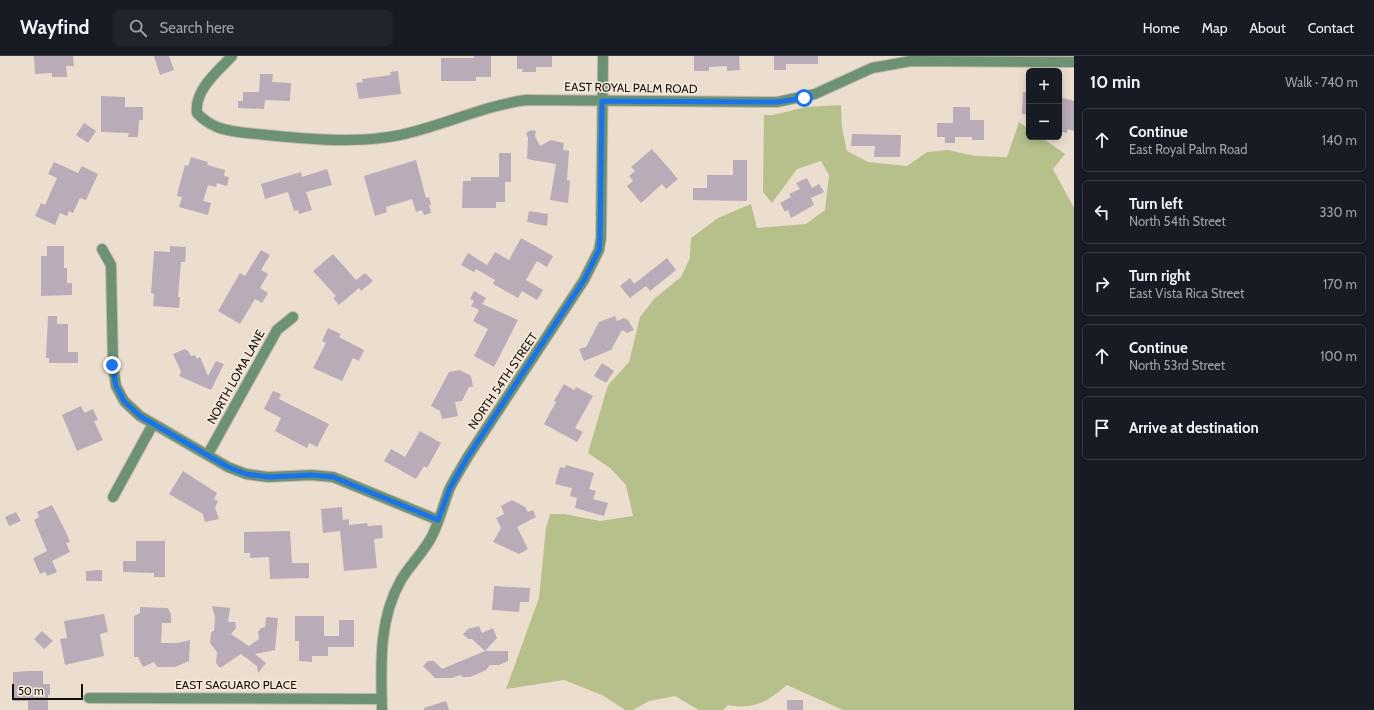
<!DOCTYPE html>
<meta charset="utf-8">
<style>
:root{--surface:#171b24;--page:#20242c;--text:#f1f3f6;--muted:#9ea1a6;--line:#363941}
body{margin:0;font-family:Cabin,sans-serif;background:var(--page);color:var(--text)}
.controls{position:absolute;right:12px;top:12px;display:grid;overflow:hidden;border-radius:6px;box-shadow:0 2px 10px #0003}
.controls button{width:36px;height:36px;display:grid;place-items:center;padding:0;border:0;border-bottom:1px solid var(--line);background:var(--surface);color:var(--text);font:20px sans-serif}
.scale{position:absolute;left:12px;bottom:10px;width:71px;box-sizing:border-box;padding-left:4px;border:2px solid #14100b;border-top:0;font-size:11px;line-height:14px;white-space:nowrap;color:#14100b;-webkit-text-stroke:3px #f9ecdc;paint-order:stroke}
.stop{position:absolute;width:12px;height:12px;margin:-9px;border:3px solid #1a73e8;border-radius:50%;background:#fff}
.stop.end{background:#1a73e8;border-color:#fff;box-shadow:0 1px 4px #0008}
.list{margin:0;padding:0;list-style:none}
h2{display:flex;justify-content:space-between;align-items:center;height:52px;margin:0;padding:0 16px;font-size:17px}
h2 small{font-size:13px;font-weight:400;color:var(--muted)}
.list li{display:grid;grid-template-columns:26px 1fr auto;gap:12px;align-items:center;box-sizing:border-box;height:64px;margin:0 8px 8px;padding:0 8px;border:1px solid var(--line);border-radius:6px}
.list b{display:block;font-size:15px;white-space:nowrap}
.list p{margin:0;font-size:13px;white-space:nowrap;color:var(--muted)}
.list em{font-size:13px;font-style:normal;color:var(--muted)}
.icon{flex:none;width:22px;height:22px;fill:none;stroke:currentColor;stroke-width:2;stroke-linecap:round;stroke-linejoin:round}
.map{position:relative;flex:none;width:1074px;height:654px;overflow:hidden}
header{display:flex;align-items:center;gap:24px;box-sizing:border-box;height:56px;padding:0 20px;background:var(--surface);border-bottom:1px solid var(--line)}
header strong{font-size:19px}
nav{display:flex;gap:22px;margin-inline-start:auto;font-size:14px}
.search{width:280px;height:36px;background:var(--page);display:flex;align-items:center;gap:10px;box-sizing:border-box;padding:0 14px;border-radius:6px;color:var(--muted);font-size:15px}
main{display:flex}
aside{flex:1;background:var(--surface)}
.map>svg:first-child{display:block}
.green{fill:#b6c08a}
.building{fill:#baabb9}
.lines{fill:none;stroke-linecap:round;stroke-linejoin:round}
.minor-casing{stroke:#c5b9ac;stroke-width:12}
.minor{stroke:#6c9273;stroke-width:10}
.route{stroke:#1a73e8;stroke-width:5}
.labels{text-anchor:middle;stroke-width:3;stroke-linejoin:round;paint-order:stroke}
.street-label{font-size:12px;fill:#14100b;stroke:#f9ecdc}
</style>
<header>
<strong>Wayfind</strong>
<div class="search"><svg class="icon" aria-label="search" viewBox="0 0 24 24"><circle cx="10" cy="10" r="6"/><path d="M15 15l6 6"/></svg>Search here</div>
<nav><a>Home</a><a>Map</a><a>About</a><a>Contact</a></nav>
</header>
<main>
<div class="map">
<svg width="1074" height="654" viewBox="0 0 1074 654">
<rect width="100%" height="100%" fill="#ecdecf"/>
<path class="green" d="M841,49L842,72L847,95L868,106L907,110L927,96L948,94L975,100L1007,101L1019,66L1029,73V81H1041L1065,98L1053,113L1074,152V654H843L787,629C767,646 754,654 728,649L723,654H699L675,640L649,645L633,654H625L602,639L564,624L506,633L539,542L546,472L550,458H565L600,465L633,460L626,429L610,412L588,397L608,329L629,306L640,261L654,243L681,221L690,202L691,182L718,162L751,148L757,172L806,168L825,154L829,119L821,105L797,113L772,147L763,136L764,59H773L806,51Z"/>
<path class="building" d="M34,0H73L74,10H66L67,21H52V17L35,18Z
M154,0H169L174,14L160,19Z
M474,0H491V21H476V25H441V2H474Z
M517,0H552V11H536V16H522L523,13H517Z
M694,0H739L740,14L727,15V10L709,11V15H694Z
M774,0H818V8H786V14H774Z
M398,15L401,38L359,43L356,27L363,26L362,23L391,19L390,16Z
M260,18H273L272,26L291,27L290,45L265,44L264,53L238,52V45H243V36H259Z
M1023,36H1029V58H1022Z
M101,40L125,41V51H143V64H139L138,81H128L129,77L101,76Z
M1059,41L1074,45V75L1068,73L1067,77L1059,75Z
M953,51H970V64H984V84H972V81H955V87H945V81H937V67H953Z
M84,67L96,75L88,87L76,79Z
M531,74L536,75L535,80L540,90L551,84L564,87L563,94L569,95L567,124L570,125L568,147L550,144L556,108L527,103L528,82L526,77Z
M852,78L901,79L900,101H874L875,90H851Z
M652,93L678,123L666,133L662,128L641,147L627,130L633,125L629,120L635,115L631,111Z
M499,97H511V126H505V146H496V152H462L463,125H471V121H499Z
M191,101L208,106L207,109L225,114L224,120L229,121L227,130L217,127L216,131L208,129L203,145L211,147L208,159L179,151L182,141L177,140L179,131L185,109L188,110Z
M416,104L426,142L429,141L431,149H429L431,157L424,159L422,154L416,156L412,143L386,151L387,156L375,160L364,120Z
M733,104H747V145L693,144V132H707V119H733Z
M54,106L78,117L82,110L98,118L86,144L80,142L73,157L69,155L67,160L60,157L55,169L35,160L41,147L45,149L57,122L48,118Z
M327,113L332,129L306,136L312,154L299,158L298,154L294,155L288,136L265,143L261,128L301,116L302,121Z
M807,122L812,132L819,128L824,136L811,142L814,149L791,162L788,154L785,156L780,147L791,141L789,138L800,133L796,127Z
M529,155L548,158L547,170L527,166Z
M521,182L553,200L547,211L537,205L526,224L543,234L537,244L522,235L518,242L493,228L495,224L476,213L474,216L461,209L468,197L487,209L495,196L509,204Z
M47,190H64V212H67V227H72V239L41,240V200H47Z
M170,190L186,191L185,206H181L178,241H180L179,252L153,250L154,238L151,237L154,195L170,196Z
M261,194L270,199L261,214L268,218L260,232L268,237L262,247L255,243L240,268L218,255L240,217L245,220Z
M333,198L356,224L365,217L373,225L361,235L359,232L339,249L333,242L336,240L313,215Z
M667,202L676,214L650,235L646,230L630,242L620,230L630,222L634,228Z
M474,235L486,242L482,248L518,264L494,311L474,300L488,273L473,265L479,254L471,250L474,245L470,243Z
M48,260H57V268H68V296H78V307H49V302H46Z
M615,260L617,265L624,262L628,264L634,274L627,277L622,274L611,294L584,305L579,293L586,291L599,266Z
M328,272L341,278L339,281L364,294L359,305L353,302L342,325L313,312L326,287L322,285Z
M185,293L188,295L191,300L195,299L197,303L200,301L208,320L216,305L224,308L211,334L179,320L181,316L173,298Z
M602,307L614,315L606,327L594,320Z
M460,314L471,320L473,331H469L462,345L455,346L458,360L442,363L440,355L431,350L449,316Z
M564,328L574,334L576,331L593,340L575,372L583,376L577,386L544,368L556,346L554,345Z
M273,335L281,338L279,343L329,368L317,391L309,387L307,392L275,375L281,362L264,353Z
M81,350L84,357L93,353L98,364L94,365L103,384L77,395L62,359Z
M420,375L441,387L427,412L424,410L416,423L384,405L391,393L405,401Z
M566,409L594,417L589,433L596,435L593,443L608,447L604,460L575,452L577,442L570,440L572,432L555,428L560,411L565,412Z
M183,415L217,437L214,443L218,445L215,452L219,463L205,466L203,458L169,438Z
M512,444L525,451L528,456L533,454L536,461L517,471L528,493L519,498L493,486L501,472L496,462L504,458L501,450Z
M52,449L66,476L70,486L66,487L70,496L52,505L57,516L47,520L45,516L40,518L33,502L47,495L34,464L39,461L37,456Z
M342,451L343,464L349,463V469L367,467L368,470L382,469L383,482L374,483L377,512L344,515L340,475L323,477L321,453Z
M16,456L21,465L9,470L5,461Z
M290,475L292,507H309V522L270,523L269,501L250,502V497H244V476Z
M136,485H165V521H154V517L123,516V505H136Z
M102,514V525H86V515Z
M494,530L530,532L529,546H520L519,556L492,554Z
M212,550L230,552L228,566H235L236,572L231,578L249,590L259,583L258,576L261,572L265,571L266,561L278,562L275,594L255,598L266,607L258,617L257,610L241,598L220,612L216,607L217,596L210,587L211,576L214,575L215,561Z
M140,551L168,552L171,558V567H162L161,587H178L190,584L189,605L175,611H157L154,606L143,611L138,601H134V560L140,557Z
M104,558L108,576L100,578L104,600L65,609L60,583L67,582L64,565Z
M295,560H324V580H339V564H354V591H328V600H312V606L299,605V585H295Z
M479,570L482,577L493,572L497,582L485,595H508V605L499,609H490L486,614L470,621H463L460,619L452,622H435L423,610L428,605H434L442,613L485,595L472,583H468L463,578L468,573Z
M42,575L53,585L44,593L34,583Z
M31,615H43V628H50V639H48V654H28V645H13V616Z
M787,644H803V654H787Z
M446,645L449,654H424V652Z"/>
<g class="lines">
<g class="minor-casing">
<path id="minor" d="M232,0C218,15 194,34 197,57C203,64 208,67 217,71C232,77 251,77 267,79C311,83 357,88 400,79C443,70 482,50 526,44L777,46L815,38L872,12L911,5L1074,6
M102,193L111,209L113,309L116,330L124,345L140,360L228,411L246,418L268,421L311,419L333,421L438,464
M208,398L277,274L293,261
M113,441L153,368
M89,642L382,643
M382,654C381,610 378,564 401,524C410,509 422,498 431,482C439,467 443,450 449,434C454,423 461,413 467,402L584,224L599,194L601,182L603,0"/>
</g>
<use href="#minor" class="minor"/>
</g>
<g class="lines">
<path class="route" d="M112,309L116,330L124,345L140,360L228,411L246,418L268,421L311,419L333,421L438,464L450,432L467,402L584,224L599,194L600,182L602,45L777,46L804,42"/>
</g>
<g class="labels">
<g class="street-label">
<text transform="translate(631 32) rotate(1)" y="4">EAST ROYAL PALM ROAD</text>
<text transform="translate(236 321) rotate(-61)" y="4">NORTH LOMA LANE</text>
<text transform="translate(503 325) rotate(-56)" y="4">NORTH 54TH STREET</text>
<text x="236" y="633">EAST SAGUARO PLACE</text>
</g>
</g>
</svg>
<div class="controls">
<button>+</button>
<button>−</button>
</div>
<div class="scale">50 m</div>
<div class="stop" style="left:804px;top:42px"></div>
<div class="stop end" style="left:112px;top:309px"></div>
</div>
<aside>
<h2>10 min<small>Walk · 740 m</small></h2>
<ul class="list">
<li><svg class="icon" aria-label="ahead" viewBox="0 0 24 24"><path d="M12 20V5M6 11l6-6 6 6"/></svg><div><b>Continue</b><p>East Royal Palm Road</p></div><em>140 m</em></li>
<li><svg class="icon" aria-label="left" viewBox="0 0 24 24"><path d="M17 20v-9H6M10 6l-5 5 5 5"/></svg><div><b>Turn left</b><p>North 54th Street</p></div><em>330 m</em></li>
<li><svg class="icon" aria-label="right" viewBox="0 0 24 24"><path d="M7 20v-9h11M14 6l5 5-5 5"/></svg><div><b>Turn right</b><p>East Vista Rica Street</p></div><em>170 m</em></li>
<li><svg class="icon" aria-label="ahead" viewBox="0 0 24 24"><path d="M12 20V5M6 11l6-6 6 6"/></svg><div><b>Continue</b><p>North 53rd Street</p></div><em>100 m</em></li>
<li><svg class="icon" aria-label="arrive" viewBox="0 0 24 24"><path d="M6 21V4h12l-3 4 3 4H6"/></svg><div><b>Arrive at destination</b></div></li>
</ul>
</aside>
</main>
